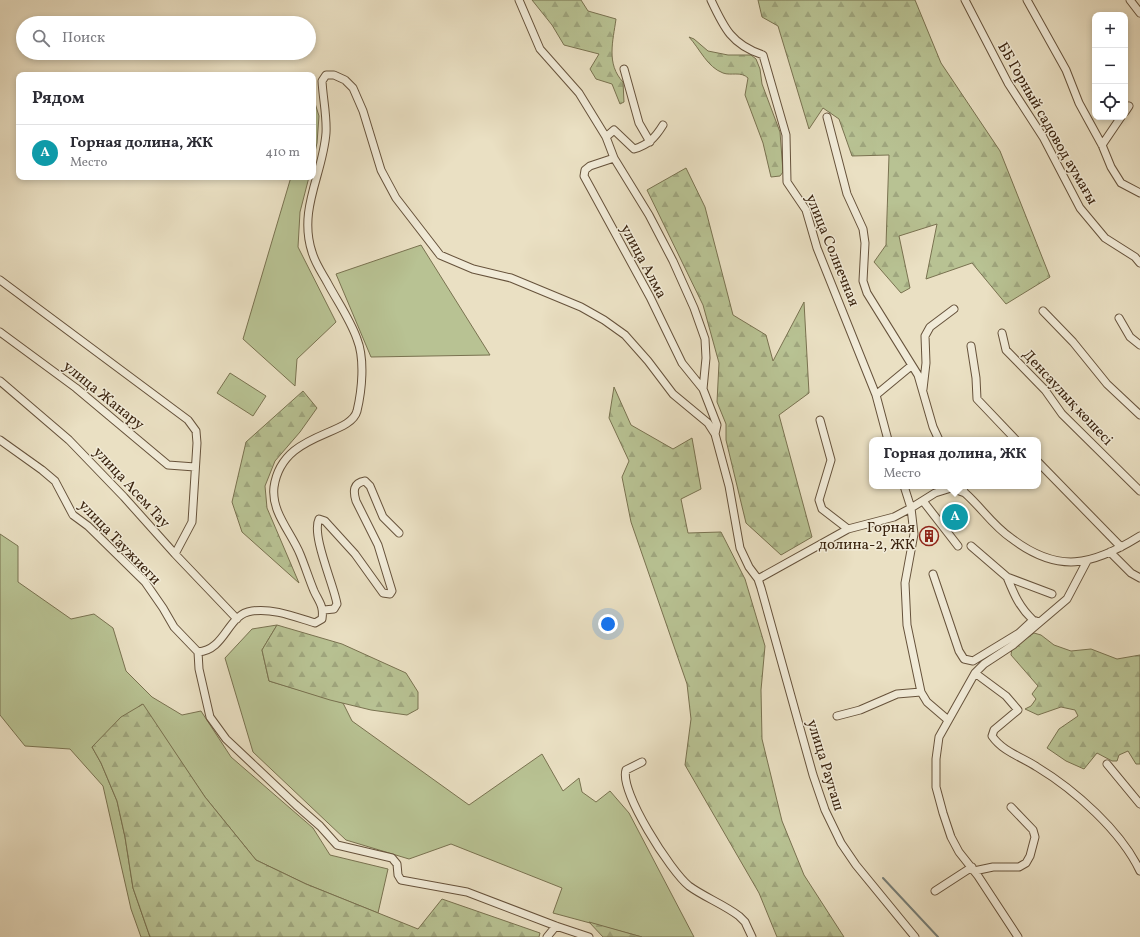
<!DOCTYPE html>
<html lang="ru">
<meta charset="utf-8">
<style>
:root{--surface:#fff;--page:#f7f7f7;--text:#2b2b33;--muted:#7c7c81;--line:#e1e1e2;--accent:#db2777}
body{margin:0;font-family:Vollkorn,serif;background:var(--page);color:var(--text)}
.controls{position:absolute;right:12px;top:12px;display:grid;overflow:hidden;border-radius:8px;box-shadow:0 2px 6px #0003}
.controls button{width:36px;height:36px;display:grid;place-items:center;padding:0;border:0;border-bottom:1px solid var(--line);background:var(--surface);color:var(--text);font:20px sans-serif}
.you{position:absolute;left:608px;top:624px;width:14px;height:14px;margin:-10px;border:3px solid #fff;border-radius:50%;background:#1a73e8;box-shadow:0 0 0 6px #1a73e833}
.badge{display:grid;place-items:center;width:26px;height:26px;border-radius:50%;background:var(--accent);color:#fff;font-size:13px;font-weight:700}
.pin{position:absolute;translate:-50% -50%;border:2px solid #fff;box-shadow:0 1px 4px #0006}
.popup{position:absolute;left:869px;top:437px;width:172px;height:52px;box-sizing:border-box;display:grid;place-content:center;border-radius:8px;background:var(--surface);filter:drop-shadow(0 1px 3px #0005);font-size:13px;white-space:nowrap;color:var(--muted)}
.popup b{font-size:15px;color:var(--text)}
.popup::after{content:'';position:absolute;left:50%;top:100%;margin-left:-8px;border:8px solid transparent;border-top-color:var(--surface)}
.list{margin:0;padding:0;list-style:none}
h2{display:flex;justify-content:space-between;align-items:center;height:52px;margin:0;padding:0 16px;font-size:17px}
h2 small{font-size:13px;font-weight:400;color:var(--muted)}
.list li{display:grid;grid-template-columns:26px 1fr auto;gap:12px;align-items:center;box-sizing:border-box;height:56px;padding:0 16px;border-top:1px solid var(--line)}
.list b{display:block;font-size:15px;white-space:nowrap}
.list p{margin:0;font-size:13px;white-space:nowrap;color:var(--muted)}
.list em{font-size:13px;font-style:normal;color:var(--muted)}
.icon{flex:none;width:22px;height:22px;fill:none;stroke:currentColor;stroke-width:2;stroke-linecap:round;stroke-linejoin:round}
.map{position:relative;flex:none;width:1140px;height:937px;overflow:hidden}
.search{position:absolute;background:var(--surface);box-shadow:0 2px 6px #0003;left:16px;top:16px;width:300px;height:44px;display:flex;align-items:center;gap:10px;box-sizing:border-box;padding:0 14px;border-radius:22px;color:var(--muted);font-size:15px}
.panel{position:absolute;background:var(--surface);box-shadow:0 2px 6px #0003;left:16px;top:72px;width:300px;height:108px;border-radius:8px}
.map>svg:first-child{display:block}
.grass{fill:#b8c293;stroke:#797250}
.forest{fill:url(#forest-firs);stroke:#797250}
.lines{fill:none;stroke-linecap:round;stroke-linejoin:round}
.stream{stroke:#757e78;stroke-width:2}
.minor-casing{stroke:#66523b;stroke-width:9}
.minor{stroke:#f1ebd8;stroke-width:7}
.labels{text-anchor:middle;stroke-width:3;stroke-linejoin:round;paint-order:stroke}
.street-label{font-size:15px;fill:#3a230e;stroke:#f1ebd8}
.poi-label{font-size:15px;fill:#3a230e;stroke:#f1ebd8;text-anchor:end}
</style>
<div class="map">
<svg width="1140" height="937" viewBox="0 0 1140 937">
<defs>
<pattern id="forest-firs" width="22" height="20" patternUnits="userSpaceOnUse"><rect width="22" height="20" fill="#b8c293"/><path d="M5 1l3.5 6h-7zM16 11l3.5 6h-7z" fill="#9fa67e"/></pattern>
</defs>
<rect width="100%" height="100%" fill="#eae0c3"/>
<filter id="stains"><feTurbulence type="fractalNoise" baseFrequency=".005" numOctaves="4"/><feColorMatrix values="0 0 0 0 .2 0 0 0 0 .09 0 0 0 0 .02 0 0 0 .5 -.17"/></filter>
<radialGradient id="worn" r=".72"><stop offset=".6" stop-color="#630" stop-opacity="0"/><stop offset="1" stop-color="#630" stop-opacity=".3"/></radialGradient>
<path class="grass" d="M314,100L319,116L317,143L313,161Z
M291,177H309L300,212L298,247L336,322L297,359L295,386L243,339Z
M421,245L490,355L371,357L336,274Z
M230,373L266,396L253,416L217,393Z
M0,534L18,546V582L71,619L94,614L113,628L126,671L152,697L182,715L201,711L231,757L313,828L330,855L388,869L378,913L306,884L256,860L205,797L142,704L92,747L101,763L117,801L125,837L133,888L150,937H141L131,909L103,786L70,749L25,746L0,715Z
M277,625L262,650L269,681L343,703L352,721L469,805L542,754L563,791L579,778L582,792L596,802L610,791L629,813L694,937H642L553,913L562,888L451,844L409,859L346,840L253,752L225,658L252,629Z"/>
<path class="forest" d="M532,0H581L588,11L616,19C613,41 606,64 623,82L624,102L620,104L612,84L596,79L590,69L599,54L564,45L552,25Z
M758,0H915L941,63L1000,151L1050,277L1006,304L972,263L926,279L937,224L899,236L910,288L901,293L874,262L886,245L889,155L852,156L839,119L823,108L809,129L778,26L762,17Z
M689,37L694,39L708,51L728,55H751L756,59L760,69L762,84L780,132L783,172L780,176L771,177L763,143L745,95L748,78C741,71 731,76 723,73C707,67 700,49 689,37Z
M686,168L705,207L733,315L766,335L773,361L804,302L809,393L779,415L812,537L781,555L746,523L726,440V424L717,402L719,363L703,305L647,190Z
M614,387L631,425L673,449L692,438L701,489L681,499L688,533L721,532L745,579L765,646L761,690L762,739L782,821L804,875L844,937H777L759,893L685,765L691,719L687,684L631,522L622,477L629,461L609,418Z
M303,391L317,408L300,432L275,461L265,486L267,508L299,583L242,532L232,502L246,442Z
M277,625L342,644L406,673L418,692V709L407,715L371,710L330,700L269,681L262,650Z
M1034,633L1041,635L1054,645L1071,651L1091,649L1117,659L1140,655V764H1136L1128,751L1119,755L1117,761H1112L1097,753L1084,769L1066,761L1047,748L1059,729L1078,716L1075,710L1061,707L1038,715L1025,709L1031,706L1036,699L1032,694L1038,686L1011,655L1012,648Z
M143,704L205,797L256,860L306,884L418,929L442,899L540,933L539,937H150L133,888L125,837L117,801L101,763L92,747L121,717Z
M589,922L642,937H603Z"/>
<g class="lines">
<path class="stream" d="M883,878L938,937"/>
<g class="minor-casing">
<path id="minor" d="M519,0L540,49L579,93L606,137L614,158L649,215L673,261L694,308L705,339L706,358L703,389L717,425L715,434
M711,0C724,28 732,45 763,55L786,135L787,182L806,210L817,248L876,395L911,366
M965,0L1008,83L1043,137L1080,208L1105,238L1135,257L1140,263
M1027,0L1066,70L1079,103L1102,145L1111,167L1121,183L1140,193
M1130,0L1140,13
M624,69L639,123L650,142
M1125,112L1129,106
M827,117L847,194L863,229L865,243L863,281L867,293L918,375L933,427L939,440
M606,137L614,130L634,149C648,145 655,138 663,125
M1102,145L1121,117
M614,158L590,166L585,170L584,176L650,297L682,363L703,389
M0,280L188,420L196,431L197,443L192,522L175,554
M1043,311L1073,342L1107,384L1140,415
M1119,318L1130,337L1140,345
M0,332L76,388L168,465L195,467
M1002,333L1006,350L1045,390L1062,414L1140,491
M971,346L976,378L977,399L1016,440
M0,381L69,440L124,497L175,554L237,619
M923,389L926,363L925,336L930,327L954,309
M876,395L888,440
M820,420L831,460L819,500L822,509L848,529
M0,440L42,470L55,481L73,515L88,526L145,582L163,608L174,627L198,652
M1038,462L1121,547
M904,486L911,508L914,534L905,583L907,625L921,692L927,702L948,720
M961,486L965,493C981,507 993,526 1011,538C1058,574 1092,566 1140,536
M923,501L958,546
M971,546L1007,577
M1110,552L1131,573L1140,578
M933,574L959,651L964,659L973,661L1019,633L1033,620L1039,622
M758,579L848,529L894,517L911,508L935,493L951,488L965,493
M324,610L334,609L337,604C334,585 311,535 319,519L325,521L355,554L383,593L390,594L392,591L378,545L356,501C353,491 353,483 365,481L370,486L383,517L399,533
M1033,620C1019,607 1014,594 1007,577L1052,594
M198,652C226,650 227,614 252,611C274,608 295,617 315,623L322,619C324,606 319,602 314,591C309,579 305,566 300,554C291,532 271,512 274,487C282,431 350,437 357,411C362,390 365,359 357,339C350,319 337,301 327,282C322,273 315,263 312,252C298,209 323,174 326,133C327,116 323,99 322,81L326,75H334L345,80L353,88L363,111L381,170L396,198L440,255L473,269L511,278L581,307L604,320L625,335L648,361L673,394L708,423L715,434L729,486L740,548L749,567L758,579L761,588L813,775L825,810L841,843L856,865L915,937
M198,652L199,669L210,717L226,739L296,805L320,826L337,845L392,858L397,864L398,875L401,880L467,892L556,926L589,937
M975,673L1006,696L1018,710L994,730L992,736C1003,752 1022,757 1037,767C1075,790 1121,831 1140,871
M837,716L860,710L897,694L921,692
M642,762L626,770C619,791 671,872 689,886C704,897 723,904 739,916L745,922L752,937
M1107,764L1140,804
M974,871L993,867H1019L1026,863L1030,856L1035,837L1033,830L1011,807
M935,891L972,867
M547,937L556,926
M1018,937L978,876L959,852L951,837L943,813L936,787V759L939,737L975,673L984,664L1013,645L1067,599L1087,561"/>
</g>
<use href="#minor" class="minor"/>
</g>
<defs>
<g id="building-ring" transform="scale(1)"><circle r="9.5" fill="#f1ebd8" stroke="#8f2418" stroke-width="1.5"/><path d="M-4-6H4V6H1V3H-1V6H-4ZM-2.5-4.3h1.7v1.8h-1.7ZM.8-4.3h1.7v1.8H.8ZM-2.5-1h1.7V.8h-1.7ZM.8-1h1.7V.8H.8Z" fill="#8f2418"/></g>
</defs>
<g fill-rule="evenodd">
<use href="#building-ring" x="929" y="536"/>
</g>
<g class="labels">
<g class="street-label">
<text transform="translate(1048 123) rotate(60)" y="5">ББ Горный садовод аумағы</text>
<text transform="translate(833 250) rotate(68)" y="5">улица Солнечная</text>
<text transform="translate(644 261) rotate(62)" y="5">улица Алма</text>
<text transform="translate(104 395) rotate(39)" y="5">улица Жанару</text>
<text transform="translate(1068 397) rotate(47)" y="5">Денсаулық көшесі</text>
<text transform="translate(132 487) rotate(47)" y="5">улица Асем Тау</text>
<text transform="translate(120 542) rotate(46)" y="5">улица Таужиеги</text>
<text transform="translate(826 765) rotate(73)" y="5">улица Раугаш</text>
</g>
<g class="poi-label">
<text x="915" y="532">Горная<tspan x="915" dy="17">долина-2, ЖК</tspan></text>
</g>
</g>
<rect width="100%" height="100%" filter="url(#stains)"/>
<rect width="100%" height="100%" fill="url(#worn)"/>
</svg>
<div class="controls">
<button>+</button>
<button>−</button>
<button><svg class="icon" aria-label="locate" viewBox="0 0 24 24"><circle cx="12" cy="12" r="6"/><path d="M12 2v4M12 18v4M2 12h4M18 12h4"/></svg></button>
</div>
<div class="you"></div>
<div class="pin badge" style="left:955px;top:517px;background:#0f9aa8">A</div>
<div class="popup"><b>Горная долина, ЖК</b>Место</div>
<div class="search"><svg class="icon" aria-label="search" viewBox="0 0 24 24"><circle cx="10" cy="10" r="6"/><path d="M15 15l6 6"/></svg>Поиск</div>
<section class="panel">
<h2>Рядом<small></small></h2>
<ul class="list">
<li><span class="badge" style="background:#0f9aa8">A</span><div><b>Горная долина, ЖК</b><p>Место</p></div><em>410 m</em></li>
</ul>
</section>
</div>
